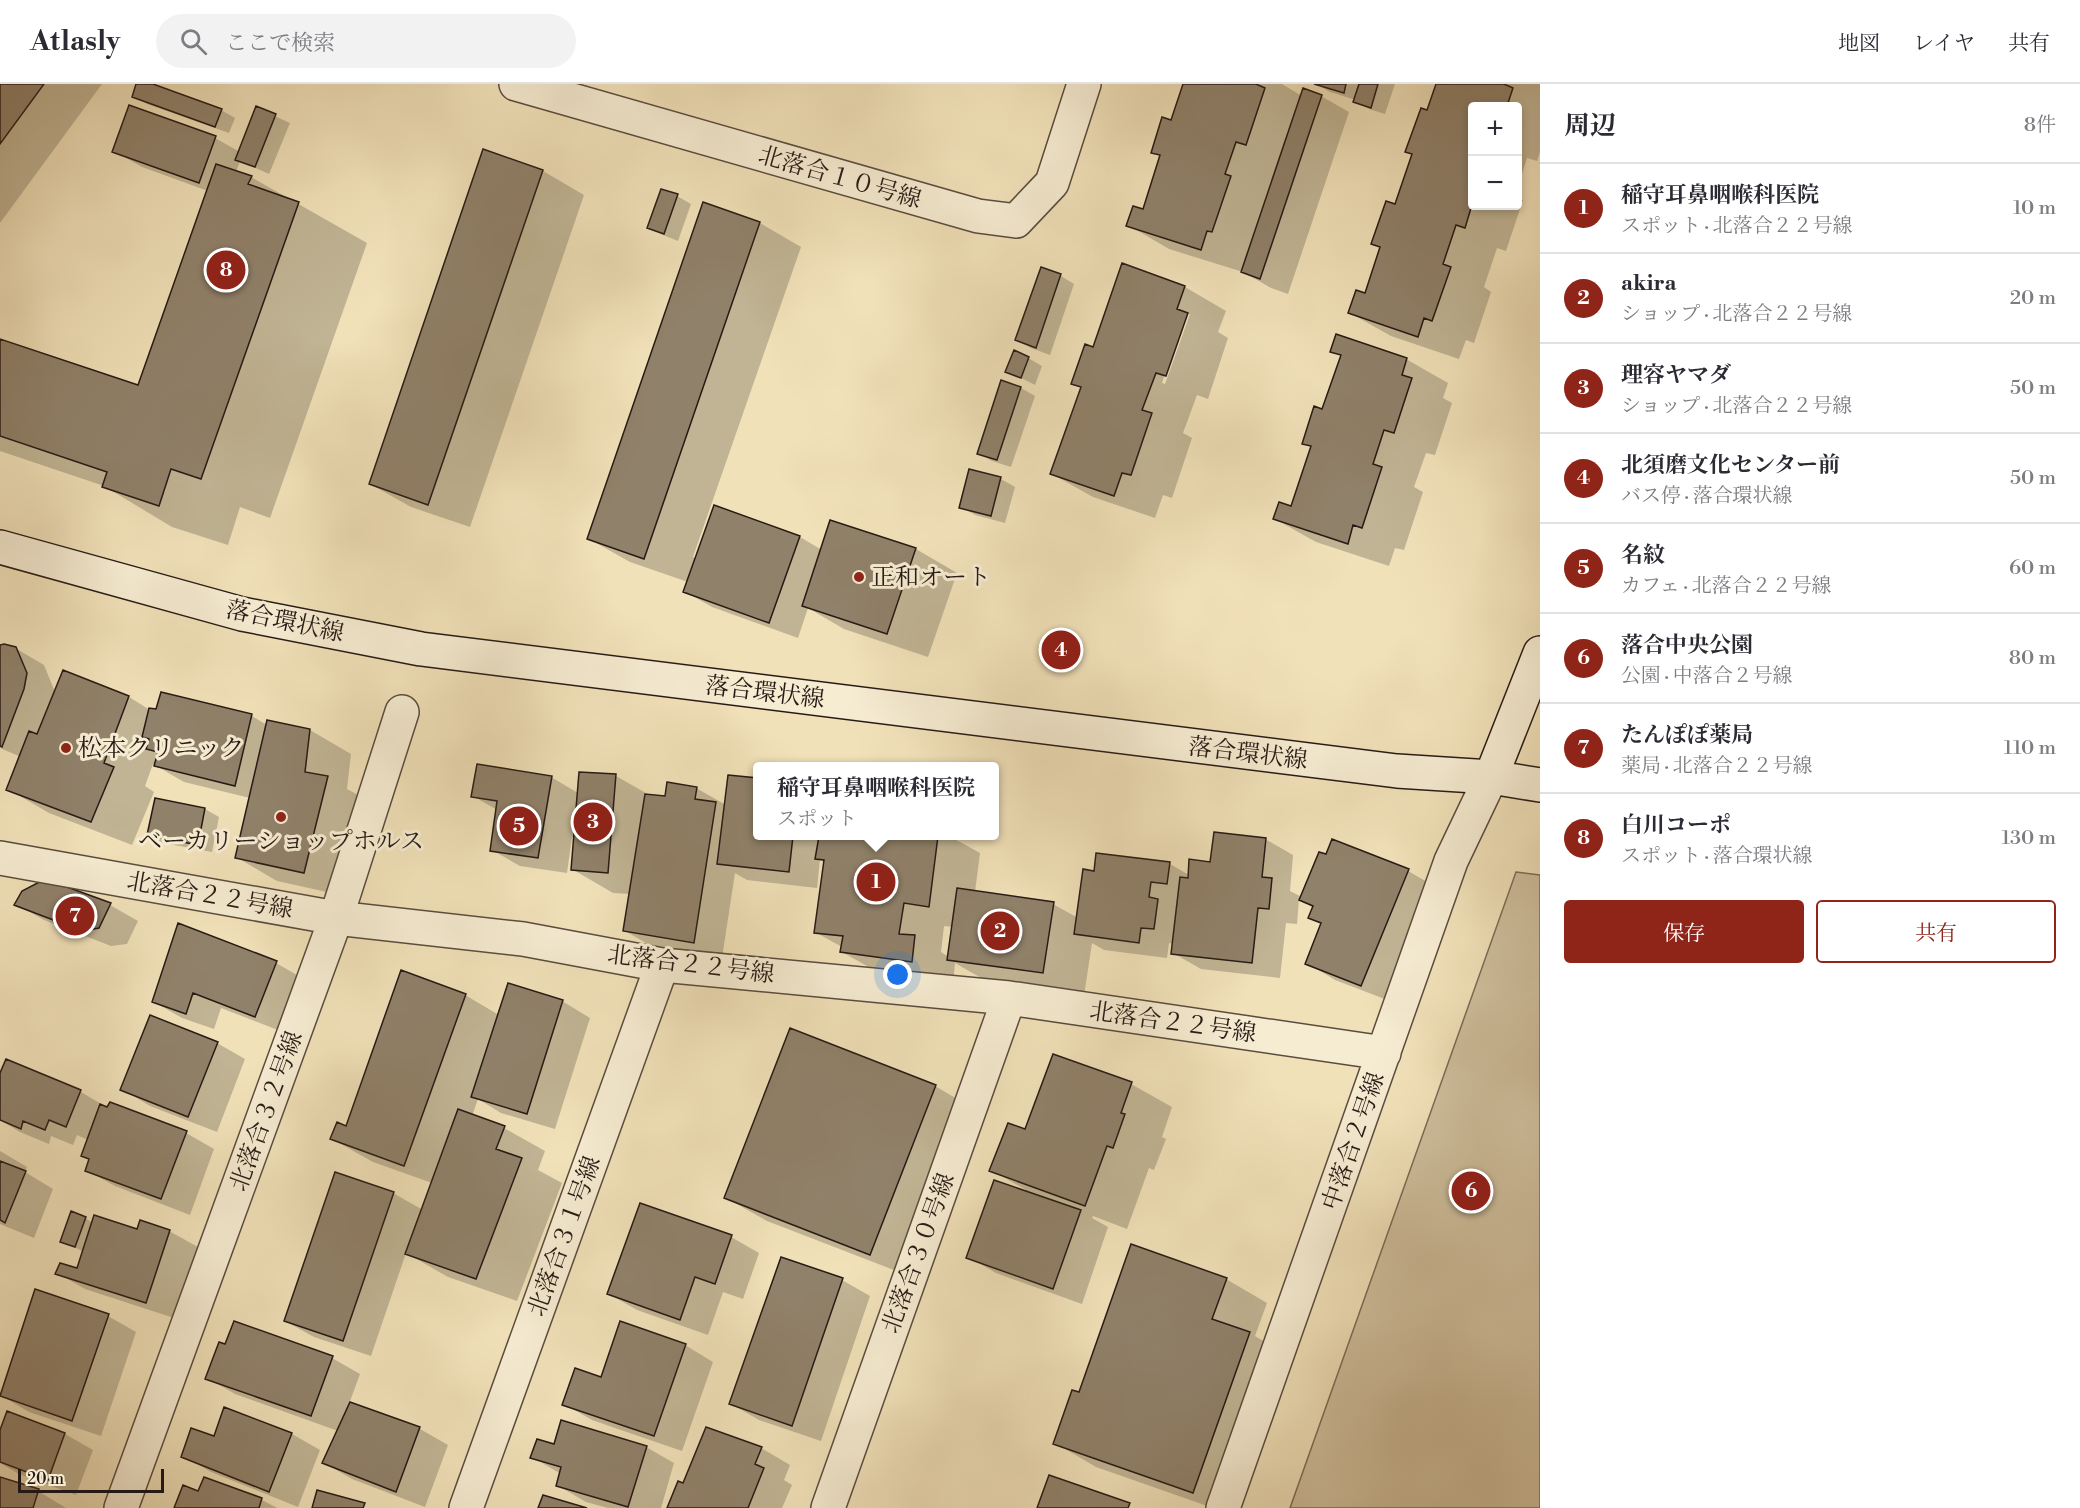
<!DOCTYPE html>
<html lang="ja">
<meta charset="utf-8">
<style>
:root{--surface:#fff;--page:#f2f2f3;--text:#2b2b33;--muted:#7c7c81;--line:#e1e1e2;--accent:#8f2418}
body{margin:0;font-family:"Libre Bodoni","Noto Serif JP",serif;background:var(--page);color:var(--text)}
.controls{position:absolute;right:18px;top:18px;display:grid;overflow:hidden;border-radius:6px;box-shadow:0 3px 9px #0003}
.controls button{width:54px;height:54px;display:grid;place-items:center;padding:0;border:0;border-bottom:2px solid var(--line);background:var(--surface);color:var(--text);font:30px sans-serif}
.scale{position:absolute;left:18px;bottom:15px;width:146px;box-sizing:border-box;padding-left:6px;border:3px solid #271a15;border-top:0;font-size:16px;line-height:21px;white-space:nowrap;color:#271a15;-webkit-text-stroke:4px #f6ecd2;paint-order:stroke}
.you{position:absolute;left:898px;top:891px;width:21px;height:21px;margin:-15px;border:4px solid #fff;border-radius:50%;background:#1a73e8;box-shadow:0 0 0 9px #1a73e833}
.badge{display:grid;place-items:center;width:39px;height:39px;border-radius:50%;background:var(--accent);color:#fff;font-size:20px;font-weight:700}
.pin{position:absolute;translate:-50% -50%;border:3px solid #fff;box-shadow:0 2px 6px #0006}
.popup{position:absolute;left:753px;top:678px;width:246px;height:78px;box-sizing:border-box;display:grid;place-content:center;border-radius:6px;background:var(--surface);filter:drop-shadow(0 2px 4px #0005);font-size:20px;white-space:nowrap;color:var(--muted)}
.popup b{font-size:22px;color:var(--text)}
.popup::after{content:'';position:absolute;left:50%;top:100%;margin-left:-12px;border:12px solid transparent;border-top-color:var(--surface)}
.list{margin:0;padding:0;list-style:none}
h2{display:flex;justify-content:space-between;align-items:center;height:78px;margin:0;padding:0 24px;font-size:26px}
h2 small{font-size:20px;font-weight:400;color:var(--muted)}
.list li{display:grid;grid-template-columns:39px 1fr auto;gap:18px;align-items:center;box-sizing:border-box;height:90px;padding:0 24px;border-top:2px solid var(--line)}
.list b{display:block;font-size:22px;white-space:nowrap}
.list p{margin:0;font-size:20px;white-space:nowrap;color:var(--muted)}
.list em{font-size:20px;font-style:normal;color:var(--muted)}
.actions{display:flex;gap:12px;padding:18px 24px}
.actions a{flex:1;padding:14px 0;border:2px solid var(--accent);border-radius:6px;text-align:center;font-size:21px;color:var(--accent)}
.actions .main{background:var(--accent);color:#fff}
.icon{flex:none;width:33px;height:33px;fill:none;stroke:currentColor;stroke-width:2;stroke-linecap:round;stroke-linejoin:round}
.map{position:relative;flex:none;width:1540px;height:1424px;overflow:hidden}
header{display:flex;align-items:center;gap:36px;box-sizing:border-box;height:84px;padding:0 30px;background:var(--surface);border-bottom:2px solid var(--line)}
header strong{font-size:28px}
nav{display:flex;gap:33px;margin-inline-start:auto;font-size:21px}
.search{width:420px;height:54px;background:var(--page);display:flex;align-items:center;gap:15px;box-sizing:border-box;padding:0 21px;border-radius:33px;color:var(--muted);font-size:22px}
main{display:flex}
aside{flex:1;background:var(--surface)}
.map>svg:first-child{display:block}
.green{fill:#cfbf9d;stroke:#7b6c59;stroke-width:1.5}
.shadow{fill:#0003;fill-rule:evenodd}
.building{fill:#90816a;stroke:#271a15;stroke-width:1.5}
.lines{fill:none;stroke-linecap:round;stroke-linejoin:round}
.street-casing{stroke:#5a4c3e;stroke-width:36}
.secondary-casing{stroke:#271a15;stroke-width:36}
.street{stroke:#f6ecd2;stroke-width:33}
.secondary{stroke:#f6ecd2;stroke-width:33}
.poi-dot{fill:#8f2418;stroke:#f6ecd2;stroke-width:2}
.labels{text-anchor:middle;stroke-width:6;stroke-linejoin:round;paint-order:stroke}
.street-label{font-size:24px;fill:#271a15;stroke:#f6ecd2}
.poi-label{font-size:24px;fill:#271a15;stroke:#f6ecd2;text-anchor:start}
</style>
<header>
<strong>Atlasly</strong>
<div class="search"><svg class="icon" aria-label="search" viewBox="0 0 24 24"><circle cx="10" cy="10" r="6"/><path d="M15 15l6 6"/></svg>ここで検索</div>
<nav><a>地図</a><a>レイヤ</a><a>共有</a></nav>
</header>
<main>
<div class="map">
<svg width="1540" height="1424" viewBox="0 0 1540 1424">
<rect width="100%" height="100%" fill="#f1e1b9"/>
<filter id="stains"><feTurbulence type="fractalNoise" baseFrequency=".00333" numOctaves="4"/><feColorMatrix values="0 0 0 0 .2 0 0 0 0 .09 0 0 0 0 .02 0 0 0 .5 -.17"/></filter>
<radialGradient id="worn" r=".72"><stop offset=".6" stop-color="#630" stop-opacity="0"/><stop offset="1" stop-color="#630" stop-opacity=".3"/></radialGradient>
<path class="green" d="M1516,788L1540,791V1424H1290Z"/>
<path class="shadow" d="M0,0H102L0,139Z
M138,0H149L221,26L235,34L229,49L147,20L134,12Z
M1185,0H1282L1302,12H1321L1349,28L1288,210L1271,204L1243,188L1169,165L1128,141L1144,127L1161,73L1152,68L1172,38Z
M1316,0H1395L1385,30L1369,25L1355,17L1356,16L1330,8Z
M1437,0H1540V68L1537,77L1527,74L1518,103V22H1472V122H1518V113L1523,116L1506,167L1497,164L1484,203L1491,208L1474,259L1466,256L1459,275L1391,252L1350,229L1365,211L1381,164L1373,160L1396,122L1413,71L1407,68L1428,28Z
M257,24L290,39L269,90L240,77L236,88L251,93L367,159L270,434L240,423L228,461L172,443L104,402L0,367V256L139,303L208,107L142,83L114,67L215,54L240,68Z
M484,67L543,87L584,111L470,443L411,423L370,400Z
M677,112L691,120L678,157L663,151L649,143Z
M760,139L801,163L693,473L696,474L715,423L800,453L822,466L916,465L957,489L928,573L844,545L808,524L798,554L712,523L684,507L688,498L630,478L589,455Z
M1042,185L1061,192L1074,200L1050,271L1031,264L1017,256Z
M1185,203L1226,227L1218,248L1228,254L1208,315L1197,311L1183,349L1192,354L1172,414L1163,411L1155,434L1093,413L1052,390L1082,304L1073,299L1094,265ZM1186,230H1190L1165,300L1162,299Z
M1332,267L1406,275L1448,299L1443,314L1452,319L1435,371L1426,369L1414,403L1423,408L1404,466L1395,464L1389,482L1316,458L1275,435L1292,424L1312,364L1304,359L1323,327L1342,272Z
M1028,274L1042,282L1035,301L1007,287Z
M1002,298L1021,304L1035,312L1011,383L992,377L978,369Z
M971,387L1001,395L1015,403L1005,439L975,431L961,423Z
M0,562L15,564L44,581L55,608L64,588L129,613L150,626L157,627L162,610L252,632L267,641L310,646L351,670L347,705L369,717L345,812L277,797L236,773L250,714L184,698L153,680L145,702L154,708L132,761L49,729L8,705L21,673L0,664Z
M580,689L616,692L651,712L666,714L696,704L726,721L758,752H949L980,769L975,808L1053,820L1078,834L1095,789L1170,780L1189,791L1265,755L1293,771L1290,807L1302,813L1408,787L1436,803L1390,917L1335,896L1307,879L1322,840L1310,834L1314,824L1299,815L1297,840L1286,839L1280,894L1201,885L1173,869L1174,860L1169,859L1167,874L1104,866L1092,859L1084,912L990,899L955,879L953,901L883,891L842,868V863L815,848L825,779L820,776L817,804L747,796L735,789L722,874L653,863L625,847L631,810L613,809L572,785L575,753H572L567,789L520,782L492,766L497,726L473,712L551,693L578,709ZM944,842L953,843L949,873L941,868Z
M205,725L219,733L212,768L163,759L149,751Z
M45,797L110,821L138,837L127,860L111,862L44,836L16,820Z
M276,879L304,895L283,948L221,924L214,945L182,934L154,918Z
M465,911L499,931L562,917L590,934L555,1045L501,1029L478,1015L472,1032L504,1044L545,1067L538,1086L562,1099L517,1217L448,1193L406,1169L371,1272L314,1253L285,1237L393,1109L423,1126L432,1099L373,1078L332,1055L347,1044Z
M217,959L245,975L217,1048L150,1022L122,1005Z
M6,977L81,1008L108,1024L186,1049L214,1065L190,1131L115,1102L86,1086L91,1076L88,1056L77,1051L73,1061L51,1052L49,1060L20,1048L0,1036V993Z
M1131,1000L1172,1023L1162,1053L1166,1055L1154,1086L1149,1084L1127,1145L1093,1132L1092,1134L1108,1143L1082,1220L996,1189L968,1173L1026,1106L991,1086Z
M935,1002L976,1026L912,1193L767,1137L726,1114Z
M0,1067L27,1083L25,1088L53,1105L34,1154L0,1140Z
M85,1134L93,1139L138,1147H169L198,1163L174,1234L85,1205L57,1189L78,1186L84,1168L62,1157Z
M731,1153L759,1169L743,1215L723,1208L708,1251L637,1226L609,1210Z
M1226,1195L1267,1219L1255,1252L1290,1273L1213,1424L1096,1383L1055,1359L1080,1310Z
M842,1196L870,1212L821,1357L759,1336L731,1320Z
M108,1232L136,1248L101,1352L29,1328L0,1311Z
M685,1261L713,1278L682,1367L592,1336L564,1320L601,1294Z
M332,1274L360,1290L349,1320L420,1345L448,1361L425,1423L352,1395L324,1379L338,1347L235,1310L207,1294Z
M8,1329L65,1350L93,1366L76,1411L19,1390L0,1379V1350Z
M707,1345L761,1364L790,1381L784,1396L792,1401L782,1424H669L684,1401Z
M292,1350L320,1366L298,1423L211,1388L183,1372L214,1353Z
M555,1362L646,1363L674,1379L661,1424H608L586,1418L557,1401L561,1390L532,1373Z
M0,1394L38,1407L66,1424H0Z
M204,1395L262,1416L277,1424H175L199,1409Z"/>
<path class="building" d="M0,0H44L0,60Z
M136,0H153L222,25L215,43L132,13Z
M1183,0H1256L1265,4L1246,61L1236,58L1225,90L1231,92L1212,148L1207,147L1201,166L1126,142L1133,122L1143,125L1160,71L1151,69L1162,33L1171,36Z
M1314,0H1346L1344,9Z
M1359,0H1378L1371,24L1353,18Z
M1436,0H1504L1513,4L1507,22H1472V121L1465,144L1456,141L1443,180L1451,183L1432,237L1424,234L1418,253L1348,229L1356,206L1365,209L1380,163L1371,160L1386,117L1395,120L1412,70L1405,68L1421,24L1427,26Z
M1303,4L1322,11L1260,195L1241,188Z
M129,21L216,52L199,99L112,68Z
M256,22L276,30L255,83L235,76Z
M483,65L543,86L428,421L369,400Z
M216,80L252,92L248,100L299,118L201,395L171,385L159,422L102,403L107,388L0,352V255L138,301Z
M661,105L678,110L664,150L647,144Z
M703,118L760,138L644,475L587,455Z
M1122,179L1185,202L1177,225L1188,229L1166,292L1156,289L1142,326L1152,329L1131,391L1122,389L1114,412L1050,390L1081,303L1071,300L1085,260L1093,263Z
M1041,183L1061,190L1036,264L1015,256Z
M1336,250L1407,274L1402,291L1412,294L1394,349L1384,346L1373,380L1382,383L1362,444L1353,441L1348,460L1273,435L1279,418L1291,422L1311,362L1302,360L1314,322L1322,325L1341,271L1330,268Z
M1014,266L1029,273L1021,294L1005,288Z
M1001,296L1021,303L997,376L977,370Z
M969,385L1001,393L991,432L959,424Z
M714,421L800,452L769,539L683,508Z
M830,436L916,464L887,550L802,522Z
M4,560L16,563L27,589L24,605L2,663L0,662V561Z
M63,586L129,612L104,679L114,683L91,738L6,706L29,647L37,650Z
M161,608L252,630L235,702L154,682L158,668L146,665L149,655L142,653L149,624L156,625Z
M267,636L310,645L305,688L328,692L304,789L235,774Z
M477,680L552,692L538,774L490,767L497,717L471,713Z
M579,688L616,690L608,789L571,786Z
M728,691L758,694V752H793L789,788L717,780Z
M667,698L697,703L695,715L716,718L694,859L623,847L645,710L665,712Z
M155,714L205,724L198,761L147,751Z
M1214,748L1266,754L1262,793L1272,794L1269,825L1258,824L1252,879L1171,870L1180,793L1188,794L1189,775L1210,778Z
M819,752H938L929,823L904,819L899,850L915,851L912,878L840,868L843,852L814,849L824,776L815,775Z
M1332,755L1409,785L1361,902L1305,880L1321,839L1308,834L1313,822L1299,816L1319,768L1326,770Z
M1096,769L1170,778L1167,800L1151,798L1149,813L1158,815L1154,845L1141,844L1139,859L1074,850L1083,785L1094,787Z
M45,795L111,819L99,844L82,847L14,821L22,807Z
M957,804L1054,818L1043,889L947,876Z
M178,839L277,877L255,933L193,909L186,930L152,918Z
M401,886L466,910L404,1082L330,1055L337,1038L346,1042Z
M508,899L563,916L527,1030L471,1013Z
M150,931L218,958L188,1033L120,1006Z
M790,944L936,1001L870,1171L724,1114Z
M1053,970L1132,998L1121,1029L1125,1030L1113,1064L1107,1062L1085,1122L989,1087L1008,1039L1025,1045Z
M6,975L81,1006L66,1043L49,1036L45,1046L23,1037L21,1045L0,1036V989Z
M110,1018L187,1047L161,1115L85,1087L89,1075L81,1072L100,1020L107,1023Z
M458,1025L505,1042L496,1065L522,1074L476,1195L405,1170Z
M0,1077L26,1087L5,1139L0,1136Z
M335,1088L394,1108L343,1257L284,1237Z
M994,1096L1081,1126L1053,1205L966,1174Z
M640,1119L732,1151L715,1200L695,1193L680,1236L607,1210Z
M71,1127L86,1133L75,1163L60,1158Z
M94,1131L137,1145L140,1136L170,1146L146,1219L55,1190L60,1179L77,1184Z
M1131,1160L1227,1194L1212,1235L1250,1248L1193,1409L1053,1360L1072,1306L1079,1308Z
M781,1173L843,1194L792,1342L729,1320Z
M35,1205L109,1230L72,1337L0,1312Z
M234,1237L333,1272L311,1332L205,1295L219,1258L225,1260Z
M620,1237L686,1260L654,1352L562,1321L575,1284L601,1293Z
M350,1318L420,1343L396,1408L322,1379Z
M224,1323L292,1349L269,1408L181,1373L191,1344L214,1352Z
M7,1327L65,1349L48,1396L0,1378V1346Z
M561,1336L647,1362L628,1423L556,1402L561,1383L530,1374L537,1355L554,1360Z
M706,1343L762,1363L755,1380L764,1384L748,1424H667L678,1397L683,1399Z
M1049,1391L1130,1419L1128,1424H1037Z
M0,1393L39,1405L33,1424H0Z
M204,1393L262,1414L259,1424H174L183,1401L198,1407Z
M317,1406L365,1419L363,1424H312Z
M543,1411L587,1424H538Z"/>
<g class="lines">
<g class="street-casing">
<path id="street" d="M516,0L978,132L1016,137L1052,99L1084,0
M0,774L336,834L523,855L662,881L1009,914L1384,969
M121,1424L336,834L402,628
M466,1424L662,881
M828,1424L1009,914
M1223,1424L1451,777L1491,693"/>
</g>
<g class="secondary-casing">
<path id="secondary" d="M0,463L242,530L421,565L1397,687L1491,693L1540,701
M1491,693L1540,569"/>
</g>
<use href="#street" class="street"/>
<use href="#secondary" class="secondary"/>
</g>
<g class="poi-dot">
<circle cx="859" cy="493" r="6"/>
<circle cx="66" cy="664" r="6"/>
<circle cx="281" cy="733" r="6"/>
</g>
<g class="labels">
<g class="street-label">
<text transform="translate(840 93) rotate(16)" y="8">北落合１０号線</text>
<text transform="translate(285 537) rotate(12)" y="8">落合環状線</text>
<text transform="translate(765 608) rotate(7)" y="8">落合環状線</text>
<text transform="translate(1248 669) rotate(7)" y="8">落合環状線</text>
<text transform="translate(210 811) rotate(10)" y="8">北落合２２号線</text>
<text transform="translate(691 880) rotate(7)" y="8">北落合２２号線</text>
<text transform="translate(1173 938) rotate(8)" y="8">北落合２２号線</text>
<text transform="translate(266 1027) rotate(-70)" y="8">北落合３２号線</text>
<text transform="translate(1353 1057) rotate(-71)" y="8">中落合２号線</text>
<text transform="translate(564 1152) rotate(-70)" y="8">北落合３１号線</text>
<text transform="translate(918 1169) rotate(-70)" y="8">北落合３０号線</text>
</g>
<g class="poi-label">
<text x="871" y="501">正和オート</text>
<text x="78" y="672">松本クリニック</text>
<text x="281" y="765" text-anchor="middle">ベーカリーショップホルス</text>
</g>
</g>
<rect width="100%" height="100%" filter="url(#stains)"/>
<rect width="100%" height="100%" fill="url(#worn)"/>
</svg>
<div class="controls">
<button>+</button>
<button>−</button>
</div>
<div class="scale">20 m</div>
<div class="you"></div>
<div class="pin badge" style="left:876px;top:798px">1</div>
<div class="popup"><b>稲守耳鼻咽喉科医院</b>スポット</div>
<div class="pin badge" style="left:1000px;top:847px">2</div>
<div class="pin badge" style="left:593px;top:738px">3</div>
<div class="pin badge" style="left:1061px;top:566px">4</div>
<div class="pin badge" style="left:519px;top:742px">5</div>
<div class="pin badge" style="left:1471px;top:1107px">6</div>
<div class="pin badge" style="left:75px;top:832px">7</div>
<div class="pin badge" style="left:226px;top:186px">8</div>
</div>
<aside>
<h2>周辺<small>8件</small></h2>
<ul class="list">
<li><span class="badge">1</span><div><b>稲守耳鼻咽喉科医院</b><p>スポット · 北落合２２号線</p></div><em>10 m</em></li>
<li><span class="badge">2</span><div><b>akira</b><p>ショップ · 北落合２２号線</p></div><em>20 m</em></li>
<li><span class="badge">3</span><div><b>理容ヤマダ</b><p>ショップ · 北落合２２号線</p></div><em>50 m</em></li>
<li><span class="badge">4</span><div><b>北須磨文化センター前</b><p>バス停 · 落合環状線</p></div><em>50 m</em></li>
<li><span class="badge">5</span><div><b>名紋</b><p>カフェ · 北落合２２号線</p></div><em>60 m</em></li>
<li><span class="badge">6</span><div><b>落合中央公園</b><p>公園 · 中落合２号線</p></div><em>80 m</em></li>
<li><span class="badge">7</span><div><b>たんぽぽ薬局</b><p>薬局 · 北落合２２号線</p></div><em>110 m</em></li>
<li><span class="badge">8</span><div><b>白川コーポ</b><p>スポット · 落合環状線</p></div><em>130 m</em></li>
</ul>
<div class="actions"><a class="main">保存</a><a>共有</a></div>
</aside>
</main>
